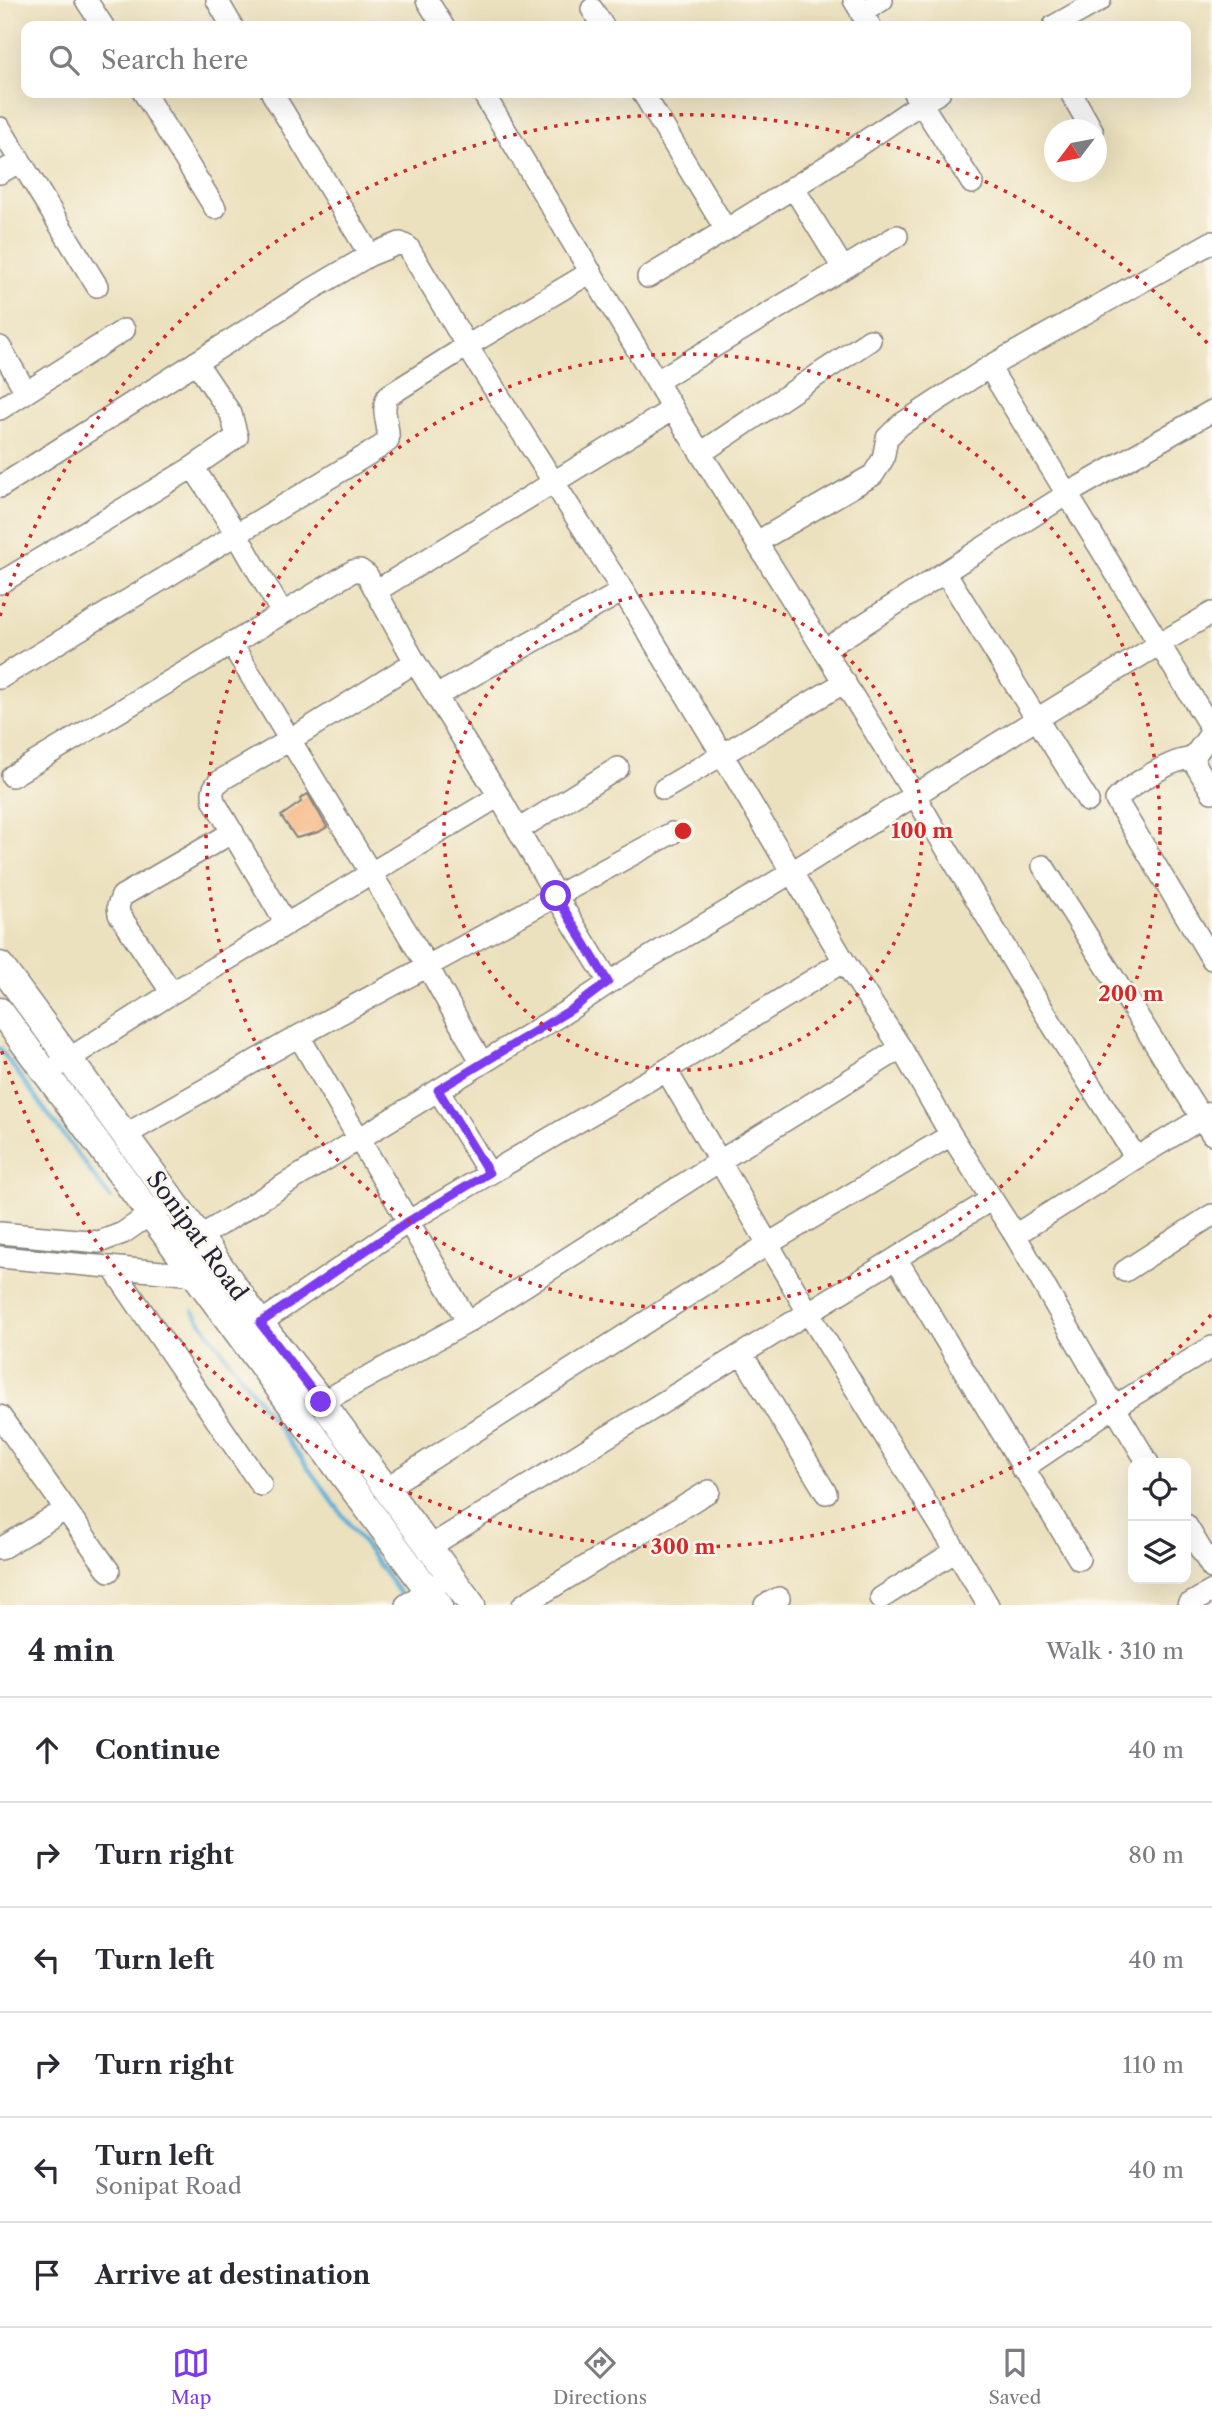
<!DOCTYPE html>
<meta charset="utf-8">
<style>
:root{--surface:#fff;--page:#f7f7f7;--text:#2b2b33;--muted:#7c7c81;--line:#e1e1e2;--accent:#7c3aed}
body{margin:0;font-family:"Libre Caslon Text",serif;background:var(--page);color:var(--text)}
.controls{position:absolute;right:21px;bottom:21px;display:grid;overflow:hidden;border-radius:14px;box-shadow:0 7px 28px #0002}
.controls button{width:63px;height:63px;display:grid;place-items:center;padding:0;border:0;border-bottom:2px solid var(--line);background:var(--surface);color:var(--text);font:35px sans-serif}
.compass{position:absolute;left:1044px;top:119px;width:63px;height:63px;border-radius:50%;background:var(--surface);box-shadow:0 7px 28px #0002;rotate:238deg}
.stop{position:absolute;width:21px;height:21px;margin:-16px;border:5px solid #7c3aed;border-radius:50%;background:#fff}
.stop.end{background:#7c3aed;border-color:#fff;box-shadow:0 2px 7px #0008}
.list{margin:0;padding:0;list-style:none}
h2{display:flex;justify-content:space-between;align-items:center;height:91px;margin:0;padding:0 28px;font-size:30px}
h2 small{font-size:23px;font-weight:400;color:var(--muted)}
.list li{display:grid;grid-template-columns:46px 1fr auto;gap:21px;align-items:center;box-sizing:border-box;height:105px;padding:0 28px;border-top:2px solid var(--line)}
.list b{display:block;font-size:26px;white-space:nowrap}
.list p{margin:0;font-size:23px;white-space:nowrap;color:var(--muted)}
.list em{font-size:23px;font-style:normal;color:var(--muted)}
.icon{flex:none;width:38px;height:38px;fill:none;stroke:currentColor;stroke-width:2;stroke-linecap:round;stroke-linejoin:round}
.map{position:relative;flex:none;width:1212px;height:1605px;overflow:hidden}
.search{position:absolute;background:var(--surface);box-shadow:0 7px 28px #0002;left:21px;right:21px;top:21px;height:77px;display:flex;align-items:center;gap:18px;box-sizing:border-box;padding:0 24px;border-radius:14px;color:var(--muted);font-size:26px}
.sheet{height:721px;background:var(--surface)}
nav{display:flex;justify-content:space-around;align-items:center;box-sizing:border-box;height:98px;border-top:2px solid var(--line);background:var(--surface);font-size:19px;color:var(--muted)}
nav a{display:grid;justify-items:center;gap:4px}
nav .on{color:var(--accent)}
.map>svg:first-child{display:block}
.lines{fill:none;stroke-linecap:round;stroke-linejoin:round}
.stream{stroke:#5dafd8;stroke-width:4.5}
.building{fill:#f6b07a}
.minor-casing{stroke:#87827c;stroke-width:24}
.major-casing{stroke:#87827c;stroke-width:29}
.minor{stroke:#fff;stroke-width:21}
.major{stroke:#fff;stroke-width:26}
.route{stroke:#7c3aed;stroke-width:9}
.ring{fill:none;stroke:#d62828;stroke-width:3.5;stroke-dasharray:3.5 7}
.labels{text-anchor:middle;stroke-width:5;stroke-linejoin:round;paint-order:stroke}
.street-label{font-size:24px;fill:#22223b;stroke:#fbf7ec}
.centre{fill:#d62828;stroke:#fbf7ec;stroke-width:3.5}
.ring-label{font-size:21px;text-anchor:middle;font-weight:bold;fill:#d62828;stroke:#fbf7ec;stroke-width:5;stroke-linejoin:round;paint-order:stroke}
</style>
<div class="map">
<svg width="1212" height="1605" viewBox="0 0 1212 1605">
<rect width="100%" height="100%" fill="#fbf7ec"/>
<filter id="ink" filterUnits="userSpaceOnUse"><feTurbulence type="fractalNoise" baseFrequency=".0143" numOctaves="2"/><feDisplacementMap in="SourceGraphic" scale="14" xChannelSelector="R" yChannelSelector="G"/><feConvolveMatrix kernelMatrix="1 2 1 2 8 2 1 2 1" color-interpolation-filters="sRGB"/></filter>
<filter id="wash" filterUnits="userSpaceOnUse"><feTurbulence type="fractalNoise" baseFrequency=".00686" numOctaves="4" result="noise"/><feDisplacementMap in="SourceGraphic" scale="28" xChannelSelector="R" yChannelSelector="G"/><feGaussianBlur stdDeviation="1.57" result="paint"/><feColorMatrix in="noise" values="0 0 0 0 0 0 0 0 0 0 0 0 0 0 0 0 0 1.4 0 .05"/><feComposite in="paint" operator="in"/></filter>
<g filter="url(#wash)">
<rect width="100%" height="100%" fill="#ece1be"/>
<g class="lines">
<path class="stream" d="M0,1049L110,1198
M193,1311L404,1599"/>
</g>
<g id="blocks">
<path class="building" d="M308,794L327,827L319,832L296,838L281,816L301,802L300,799Z"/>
</g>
</g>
<g filter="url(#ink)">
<use href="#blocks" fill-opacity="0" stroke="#87827c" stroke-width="2"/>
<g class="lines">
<g class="minor-casing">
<path id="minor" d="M86,0L103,26
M217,0L232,26
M427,0L443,26
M854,0L870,26
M592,9L603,26
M861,13L882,0
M1054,26L1100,0
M144,93L215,208
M483,93L673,409
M643,93L726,230
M939,93L921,103L972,183
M1071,93L1092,130
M0,128L97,286
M0,173L20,161
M793,187L843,268
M370,255L400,243L408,247L467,346L623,591
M648,277C740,222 832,165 921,103L914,93
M0,347L26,392
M989,367L1211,728L1209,736L1192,759
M657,381L897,236
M0,409L124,330
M701,453L870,340
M193,467L237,437L231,414L196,362
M0,487L307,292L370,255L272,93
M757,542L873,475L883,459L887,438L900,425L989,367L1212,242
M0,583L193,467L237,535L282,613
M376,591L673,409L914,794L1023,978L1136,1158L1015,1235L951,1135L901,1048L844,961
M231,643L290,740L223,779C214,785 211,790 214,801L286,924
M824,650L945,572
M0,678L380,447L388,441C390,425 380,411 388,396L467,346L591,272
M436,696L415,662L290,740L428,967L482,1063
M1192,759C1174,757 1128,787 1116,800L1212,959
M1192,759L1212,792
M12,776L353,571L360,570L367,575L415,662
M664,789L845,682
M1088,801L945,572L1067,494L1212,411
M518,830L618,768
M1043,866L1212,1134
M609,982L556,896L672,833
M172,993L119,914L118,906L122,896L233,832
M299,1036C354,1133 412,1226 468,1322
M56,1067L172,993L499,796
M666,1070L808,1312L956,1551L881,1598
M438,1090L489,1173
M125,1135L299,1036L556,896L499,796L436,696L623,591L722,754L844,961L666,1070L409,1221L260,1323
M1136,1158L1212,1112
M0,1233L99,1242L123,1233L162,1206
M1015,1235L1114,1407L1212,1347
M188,1244L572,1008C642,958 719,918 792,872C932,785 1070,696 1212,613
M0,1257L195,1275
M897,1260L1079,1559
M112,1267L261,1485
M1125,1271L1212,1215
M742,1354L826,1493
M322,1402L468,1322L718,1162L901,1048
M0,1416L109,1571
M1022,1469L1114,1407L1148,1463
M386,1488L768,1244L951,1135
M1186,1525L1212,1568
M429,1547L992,1199
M0,1549L65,1510
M956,1551L988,1605
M406,1605L439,1583
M523,1605L709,1491
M765,1605L779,1598
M1188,1605L1212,1591"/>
</g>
<g class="major-casing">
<path id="major" d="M0,965L199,1236L260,1323L322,1402L472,1605
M0,1011L439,1605"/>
</g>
<use href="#minor" class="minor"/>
<use href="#major" class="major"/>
</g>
</g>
<g class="lines" filter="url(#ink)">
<path class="route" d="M321,1402L260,1323L409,1221L489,1173L438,1090L572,1009L608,982L556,896"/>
</g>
<g class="ring">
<circle cx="683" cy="831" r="239"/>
<circle cx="683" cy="831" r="477"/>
<path d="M1211 1315A716 716 0 0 1 0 1046M0 616A716 716 0 0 1 1211 347"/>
</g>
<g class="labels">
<g class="street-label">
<text transform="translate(197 1236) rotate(54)" y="8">Sonipat Road</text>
</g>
</g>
<circle cx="683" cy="831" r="10" class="centre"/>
<g class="ring-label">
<text x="922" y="838">100 m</text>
<text x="1131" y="1001">200 m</text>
<text x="683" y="1554">300 m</text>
</g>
</svg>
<div class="controls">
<button><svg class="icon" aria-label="locate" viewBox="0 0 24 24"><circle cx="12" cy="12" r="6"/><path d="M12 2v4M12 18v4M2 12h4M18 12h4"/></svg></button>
<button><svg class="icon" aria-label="layers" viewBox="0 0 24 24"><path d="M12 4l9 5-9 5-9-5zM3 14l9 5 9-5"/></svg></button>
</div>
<svg class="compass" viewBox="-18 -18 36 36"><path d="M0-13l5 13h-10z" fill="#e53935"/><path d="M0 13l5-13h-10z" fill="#7c7c81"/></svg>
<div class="stop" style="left:556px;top:896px"></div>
<div class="stop end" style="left:321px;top:1402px"></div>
<div class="search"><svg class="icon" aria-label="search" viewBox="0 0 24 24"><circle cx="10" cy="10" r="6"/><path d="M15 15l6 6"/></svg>Search here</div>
</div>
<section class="sheet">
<h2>4 min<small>Walk · 310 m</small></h2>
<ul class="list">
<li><svg class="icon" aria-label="ahead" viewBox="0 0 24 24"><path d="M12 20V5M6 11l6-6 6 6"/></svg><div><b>Continue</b></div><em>40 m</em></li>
<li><svg class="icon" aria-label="right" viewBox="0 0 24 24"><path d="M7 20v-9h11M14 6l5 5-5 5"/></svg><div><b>Turn right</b></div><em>80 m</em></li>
<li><svg class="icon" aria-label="left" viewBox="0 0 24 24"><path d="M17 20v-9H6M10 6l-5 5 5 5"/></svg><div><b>Turn left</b></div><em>40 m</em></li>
<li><svg class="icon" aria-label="right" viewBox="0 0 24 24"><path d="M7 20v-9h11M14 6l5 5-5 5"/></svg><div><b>Turn right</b></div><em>110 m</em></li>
<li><svg class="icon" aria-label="left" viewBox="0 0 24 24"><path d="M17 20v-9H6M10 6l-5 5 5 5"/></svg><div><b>Turn left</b><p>Sonipat Road</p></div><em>40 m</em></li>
<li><svg class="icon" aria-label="arrive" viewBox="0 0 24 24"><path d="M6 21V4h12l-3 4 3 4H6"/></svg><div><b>Arrive at destination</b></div></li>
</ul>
</section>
<nav>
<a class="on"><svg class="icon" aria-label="map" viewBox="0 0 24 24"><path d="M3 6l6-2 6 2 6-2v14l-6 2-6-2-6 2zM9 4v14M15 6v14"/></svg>Map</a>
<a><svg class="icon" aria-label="directions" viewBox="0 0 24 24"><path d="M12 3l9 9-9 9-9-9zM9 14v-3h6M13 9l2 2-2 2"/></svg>Directions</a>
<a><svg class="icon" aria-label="saved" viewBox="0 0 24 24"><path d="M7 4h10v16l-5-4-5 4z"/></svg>Saved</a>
</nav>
